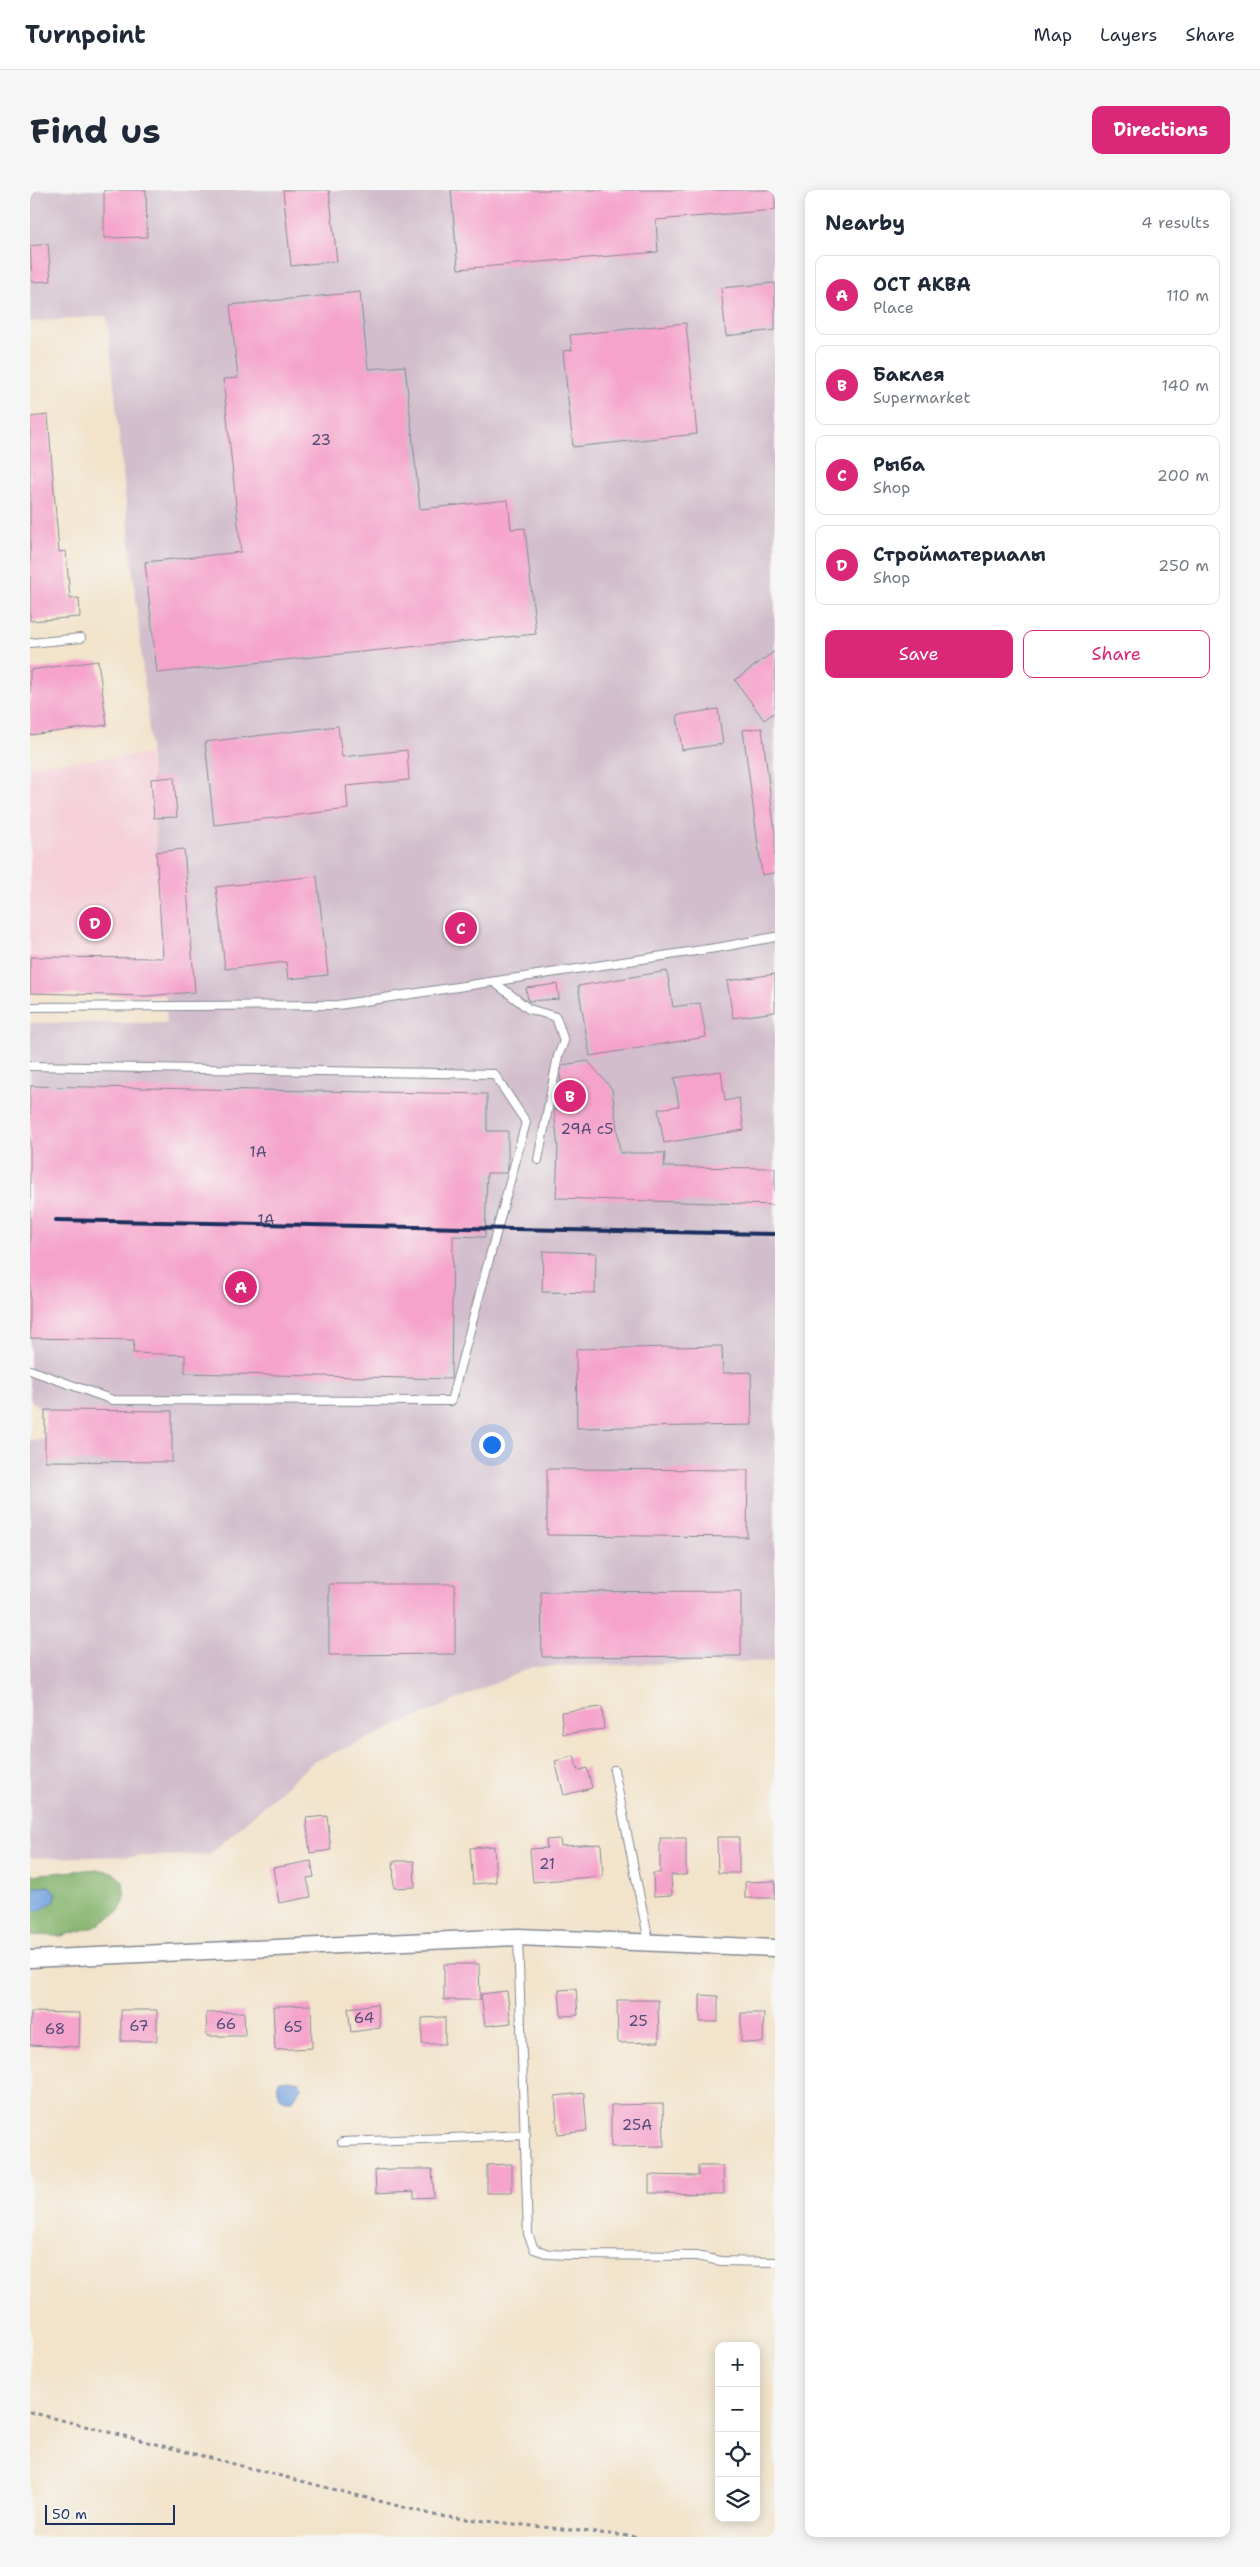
<!DOCTYPE html>
<meta charset="utf-8">
<style>
:root{--surface:#fff;--page:#f6f6f7;--text:#1f2937;--muted:#747a83;--line:#e0e1e3;--accent:#db2777}
body{margin:0;font-family:"Shantell Sans",sans-serif;background:var(--page);color:var(--text)}
.controls{position:absolute;right:15px;bottom:15px;display:grid;overflow:hidden;border-radius:10px;box-shadow:0 2px 12px #0003}
.controls button{width:45px;height:45px;display:grid;place-items:center;padding:0;border:0;border-bottom:1px solid var(--line);background:var(--surface);color:var(--text);font:25px sans-serif}
.scale{position:absolute;left:15px;bottom:12px;width:130px;box-sizing:border-box;padding-left:5px;border:2px solid #1b2f5e;border-top:0;font-size:14px;line-height:18px;white-space:nowrap;color:#1b2f5e;-webkit-text-stroke:4px #f6f6f2;paint-order:stroke}
.you{position:absolute;left:461px;top:1254px;width:18px;height:18px;margin:-12px;border:4px solid #fff;border-radius:50%;background:#1a73e8;box-shadow:0 0 0 8px #1a73e833}
.badge{display:grid;place-items:center;width:32px;height:32px;border-radius:50%;background:var(--accent);color:#fff;font-size:16px;font-weight:700}
.pin{position:absolute;translate:-50% -50%;border:2px solid #fff;box-shadow:0 1px 5px #0006}
.list{margin:0;padding:0;list-style:none}
h2{display:flex;justify-content:space-between;align-items:center;height:65px;margin:0;padding:0 20px;font-size:21px}
h2 small{font-size:16px;font-weight:400;color:var(--muted)}
.list li{display:grid;grid-template-columns:32px 1fr auto;gap:15px;align-items:center;box-sizing:border-box;height:80px;margin:0 10px 10px;padding:0 10px;border:1px solid var(--line);border-radius:10px}
.list b{display:block;font-size:19px;white-space:nowrap}
.list p{margin:0;font-size:16px;white-space:nowrap;color:var(--muted)}
.list em{font-size:16px;font-style:normal;color:var(--muted)}
.actions{display:flex;gap:10px;padding:15px 20px}
.actions a{flex:1;padding:11px 0;border:1px solid var(--accent);border-radius:10px;text-align:center;font-size:18px;color:var(--accent)}
.actions .main{background:var(--accent);color:#fff}
.icon{flex:none;width:28px;height:28px;fill:none;stroke:currentColor;stroke-width:2;stroke-linecap:round;stroke-linejoin:round}
.map{position:relative;flex:none;width:745px;height:2347px;overflow:hidden;border-radius:10px}
header{display:flex;align-items:center;gap:30px;box-sizing:border-box;height:70px;padding:0 25px;background:var(--surface);border-bottom:1px solid var(--line)}
header strong{font-size:24px}
nav{display:flex;gap:28px;margin-inline-start:auto;font-size:18px}
.intro{display:flex;align-items:center;justify-content:space-between;box-sizing:border-box;height:120px;padding:0 30px}
h1{margin:0;font-size:35px}
.button{padding:12px 22px;border-radius:10px;background:var(--accent);color:#fff;font-size:18px;font-weight:700}
main{display:flex;gap:30px;padding:0 30px}
aside{flex:1;background:var(--surface);border-radius:10px;box-shadow:0 2px 12px #0003}
.map>svg:first-child{display:block}
.built{fill:#f5cfd9}
.industrial{fill:#d1bdcb}
.forest{fill:#84b36c;stroke:#507165}
.water{fill:#75a3de;stroke:#48699e}
.building{fill:#f5a3cb}
.lines{fill:none;stroke-linecap:round;stroke-linejoin:round}
.service-casing{stroke:#868994;stroke-width:10}
.minor-casing{stroke:#868994;stroke-width:19}
.path{stroke:#868994;stroke-width:3;stroke-dasharray:4 4;stroke-linecap:butt}
.service{stroke:#fff;stroke-width:8}
.minor{stroke:#fff;stroke-width:16}
.rail{stroke:#1b2f5e;stroke-width:4}
.labels{text-anchor:middle;stroke-width:4;stroke-linejoin:round;paint-order:stroke}
.number-label{font-size:15px;fill:#524c79}
</style>
<header>
<strong>Turnpoint</strong>
<nav><a>Map</a><a>Layers</a><a>Share</a></nav>
</header>
<div class="intro"><h1>Find us</h1><a class="button">Directions</a></div>
<main>
<div class="map">
<svg width="745" height="2347" viewBox="0 0 745 2347">
<rect width="100%" height="100%" fill="#f6f6f2"/>
<filter id="ink" filterUnits="userSpaceOnUse"><feTurbulence type="fractalNoise" baseFrequency=".02" numOctaves="2"/><feDisplacementMap in="SourceGraphic" scale="10" xChannelSelector="R" yChannelSelector="G"/><feConvolveMatrix kernelMatrix="1 2 1 2 8 2 1 2 1" color-interpolation-filters="sRGB"/></filter>
<filter id="wash" filterUnits="userSpaceOnUse"><feTurbulence type="fractalNoise" baseFrequency=".0096" numOctaves="4" result="noise"/><feDisplacementMap in="SourceGraphic" scale="20" xChannelSelector="R" yChannelSelector="G"/><feGaussianBlur stdDeviation="1.12" result="paint"/><feColorMatrix in="noise" values="0 0 0 0 0 0 0 0 0 0 0 0 0 0 0 0 0 1.4 0 .05"/><feComposite in="paint" operator="in"/></filter>
<g filter="url(#wash)">
<rect width="100%" height="100%" fill="#f2e3ca"/>
<path class="built" d="M120,564L136,804L0,803V575Z"/>
<path class="industrial" d="M0,0H745V1471L502,1477L283,1572L179,1665L0,1668V1250L15,1249V1221L0,1210V833H137L119,539L77,126L0,132Z"/>
<path class="forest" d="M67,1679L82,1682L93,1691L95,1708L89,1721L65,1737L31,1746L0,1745V1721L11,1720L19,1696L0,1698V1685Z"/>
<path class="water" d="M19,1696L26,1703L25,1711L11,1720L0,1721V1698Z
M258,1890L269,1892L271,1898L262,1911C248,1912 245,1904 249,1891Z"/>
<g id="blocks">
<path class="building" d="M74,0H116L117,47L74,48Z
M253,0H299L307,71L261,76Z
M421,0H745V20L626,30L628,62L428,79Z
M18,54L21,91L2,92L0,56Z
M745,93V140L696,146L691,98Z
M330,102L338,179L375,176L390,319L478,310L481,339L495,338L506,444L127,483L115,372L211,362L193,189L208,188L200,115Z
M656,133L667,244L543,257L533,161L542,160L540,145Z
M18,225L29,362L36,361L40,409L49,408L50,427L0,431V227Z
M745,461V522L734,530L705,490Z
M68,471L77,535L0,545V480Z
M688,519L693,554L652,560L647,525Z
M308,536L312,567L377,560L379,590L316,596L318,619L184,635L175,552Z
M732,538L745,643V683L732,685L713,540Z
M144,587L147,627L124,628L121,589Z
M154,659L165,802L116,806L0,803V767L133,768L126,662Z
M287,686L298,785L258,789L256,772L195,779L186,697Z
M437,726L442,747L424,751L420,729Z
M637,781L643,817L670,813L676,847L560,866L548,796Z
M745,784V822L703,828L697,791Z
M527,794L529,809L498,811L496,798Z
M558,871L582,899L590,963H635L634,977L745,978V1015L526,1008L528,958L524,920L535,918L530,884L532,875Z
M691,881L695,911L709,908L714,940L634,953L628,919L649,916L644,888Z
M0,896L457,904V941H478V978L476,983H457L455,1047L423,1046L421,1189L155,1183V1165L103,1163L104,1150L0,1148Z
M513,1061L566,1063L565,1103L512,1102Z
M692,1156L693,1183L721,1182L722,1235L547,1238L546,1159Z
M15,1220L142,1221V1272L15,1271Z
M517,1279L718,1280L717,1347L517,1345Z
M299,1394H425V1464L299,1465Z
M711,1401V1466L512,1467L511,1402Z
M572,1517L574,1539L533,1544L531,1522Z
M544,1566L548,1581L557,1578L562,1598L534,1605L525,1571Z
M297,1626L301,1660L280,1663L276,1628Z
M687,1647H709V1683H688Z
M630,1648H656V1685H641L642,1705L624,1706L623,1683H630Z
M530,1649L531,1656L571,1654L573,1686L503,1692L500,1659L517,1658L516,1650Z
M464,1656L466,1692L443,1694L440,1658Z
M281,1671L284,1687L277,1688L281,1707L249,1713L243,1678Z
M363,1671H384L385,1697L364,1698Z
M745,1691V1708H715V1692Z
M414,1774H449L450,1810H414Z
M546,1799L548,1825L531,1826L529,1800Z
M477,1801L481,1833L455,1836L451,1804Z
M670,1805L688,1806V1832H670Z
M587,1810H628L629,1852L588,1853Z
M347,1814L350,1838L321,1842L318,1818Z
M281,1815L282,1858L245,1860L243,1816Z
M91,1820H127V1851H91Z
M1,1822L50,1823L49,1857L0,1855Z
M214,1822L215,1846H177L176,1823Z
M711,1823H734L733,1853L711,1852Z
M415,1827V1854H392V1828Z
M554,1903L557,1941L528,1944L525,1906Z
M633,1914L634,1956L581,1957V1915Z
M482,1974V2003H457V1975Z
M668,1976H693L694,2004L619,2003V1985L668,1986Z
M364,1979H402L404,2007L384,2008V2001L346,2003L345,1980Z"/>
</g>
</g>
<g filter="url(#ink)">
<use href="#blocks" fill-opacity="0" stroke="#868994" stroke-width="1"/>
<g class="lines">
<g class="service-casing">
<path id="service" d="M0,453L51,448
M464,792L499,819L526,827L534,851L528,866L508,970
M0,817L308,815L692,757L745,747
M0,876L464,884L496,932L421,1211L83,1210L0,1180
M584,1580L619,1752
M488,1747L498,2044L504,2059L519,2064L539,2065L666,2066L691,2071L745,2072
M312,1952L496,1945"/>
</g>
<g class="minor-casing">
<path id="minor" d="M0,1769L488,1747L745,1758"/>
</g>
<path class="path" d="M0,2222L408,2326L608,2347"/>
<use href="#service" class="service"/>
<use href="#minor" class="minor"/>
<path class="rail" d="M26,1030L745,1044"/>
</g>
</g>
<g class="labels">
<g class="number-label">
<text x="291" y="255">23</text>
<text x="557" y="944">29А с5</text>
<text x="228" y="967">1А</text>
<text x="236" y="1035">1А</text>
<text x="517" y="1679">21</text>
<text x="334" y="1833">64</text>
<text x="608" y="1836">25</text>
<text x="196" y="1839">66</text>
<text x="109" y="1841">67</text>
<text x="263" y="1842">65</text>
<text x="25" y="1844">68</text>
<text x="607" y="1940">25А</text>
</g>
</g>
</svg>
<div class="controls">
<button>+</button>
<button>−</button>
<button><svg class="icon" aria-label="locate" viewBox="0 0 24 24"><circle cx="12" cy="12" r="6"/><path d="M12 2v4M12 18v4M2 12h4M18 12h4"/></svg></button>
<button><svg class="icon" aria-label="layers" viewBox="0 0 24 24"><path d="M12 4l9 5-9 5-9-5zM3 14l9 5 9-5"/></svg></button>
</div>
<div class="scale">50 m</div>
<div class="you"></div>
<div class="pin badge" style="left:211px;top:1097px">A</div>
<div class="pin badge" style="left:540px;top:906px">B</div>
<div class="pin badge" style="left:431px;top:738px">C</div>
<div class="pin badge" style="left:65px;top:733px">D</div>
</div>
<aside>
<h2>Nearby<small>4 results</small></h2>
<ul class="list">
<li><span class="badge">A</span><div><b>ОСТ АКВА</b><p>Place</p></div><em>110 m</em></li>
<li><span class="badge">B</span><div><b>Баклея</b><p>Supermarket</p></div><em>140 m</em></li>
<li><span class="badge">C</span><div><b>Рыба</b><p>Shop</p></div><em>200 m</em></li>
<li><span class="badge">D</span><div><b>Стройматериалы</b><p>Shop</p></div><em>250 m</em></li>
</ul>
<div class="actions"><a class="main">Save</a><a>Share</a></div>
</aside>
</main>
